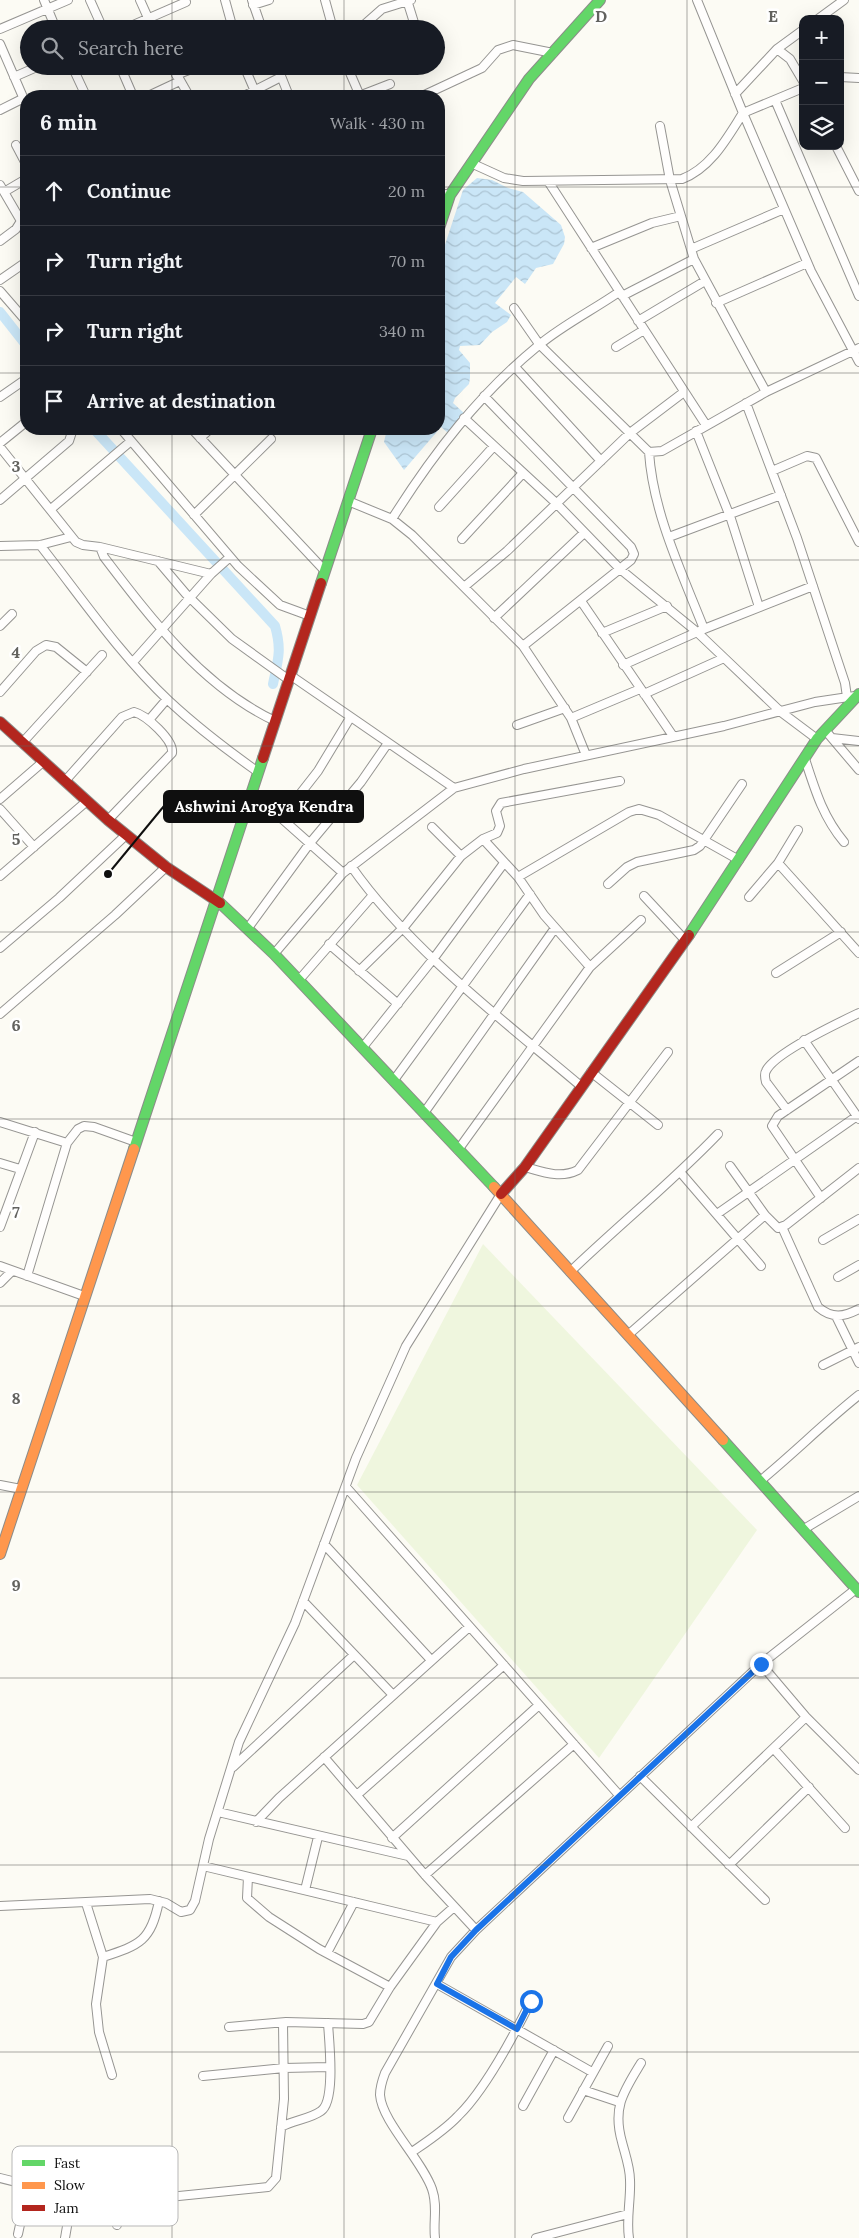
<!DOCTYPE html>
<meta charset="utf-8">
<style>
:root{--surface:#171b24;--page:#20242c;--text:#f1f3f6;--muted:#9ea1a6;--line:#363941}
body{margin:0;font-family:Lora,serif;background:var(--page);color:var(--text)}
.controls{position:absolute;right:15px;top:15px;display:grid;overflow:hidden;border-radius:10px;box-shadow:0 5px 20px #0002}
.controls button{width:45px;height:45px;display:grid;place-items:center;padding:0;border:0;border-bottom:1px solid var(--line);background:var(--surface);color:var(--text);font:25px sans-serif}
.stop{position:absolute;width:15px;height:15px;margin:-11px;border:4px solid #1a73e8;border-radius:50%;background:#fff}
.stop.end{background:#1a73e8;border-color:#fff;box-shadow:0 1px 5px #0008}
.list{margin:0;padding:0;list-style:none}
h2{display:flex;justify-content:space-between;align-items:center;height:65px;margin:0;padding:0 20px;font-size:21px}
h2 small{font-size:16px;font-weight:400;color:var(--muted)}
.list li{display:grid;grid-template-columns:32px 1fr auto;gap:15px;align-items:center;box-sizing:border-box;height:70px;padding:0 20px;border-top:1px solid var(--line)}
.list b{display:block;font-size:19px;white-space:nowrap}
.list em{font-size:16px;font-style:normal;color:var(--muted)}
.icon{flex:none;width:28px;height:28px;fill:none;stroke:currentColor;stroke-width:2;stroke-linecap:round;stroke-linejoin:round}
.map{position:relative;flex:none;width:859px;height:2238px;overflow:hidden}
.search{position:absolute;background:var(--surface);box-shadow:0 5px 20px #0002;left:20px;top:20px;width:425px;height:55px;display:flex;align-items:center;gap:12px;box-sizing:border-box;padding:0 18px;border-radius:28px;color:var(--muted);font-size:19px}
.panel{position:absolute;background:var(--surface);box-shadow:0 5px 20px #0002;left:20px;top:90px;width:425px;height:345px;border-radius:20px}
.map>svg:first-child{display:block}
.pitch{fill:#eff6de}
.water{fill:url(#water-waves)}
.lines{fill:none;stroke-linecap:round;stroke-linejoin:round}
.canal{stroke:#cae6f7;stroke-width:10}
.street-casing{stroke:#969592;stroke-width:10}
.fast-casing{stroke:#8c8c89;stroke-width:12}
.slow-casing{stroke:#8c8c89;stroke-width:12}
.jam-casing{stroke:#8c8c89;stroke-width:12}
.street{stroke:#fffefd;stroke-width:8}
.fast{stroke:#63d668;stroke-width:10}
.slow{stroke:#ff974d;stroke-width:10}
.jam{stroke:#b3261e;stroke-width:10}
.route{stroke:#1a73e8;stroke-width:6}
.grid{fill:none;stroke:#62625f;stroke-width:1;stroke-opacity:0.55}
.key{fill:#fff;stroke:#b7b7b7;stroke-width:1}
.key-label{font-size:14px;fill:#0f0f0f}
.grid-label{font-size:16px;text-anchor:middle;font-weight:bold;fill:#62625f;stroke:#fff;stroke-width:5;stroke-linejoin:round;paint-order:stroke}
.leader{fill:none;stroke:#0f0f0f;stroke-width:2}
.callout-dot{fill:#0f0f0f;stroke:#fff;stroke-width:2}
.callout{fill:#0f0f0f;stroke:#0f0f0f;stroke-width:2}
.callout-label{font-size:16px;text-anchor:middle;font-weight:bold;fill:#fff}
</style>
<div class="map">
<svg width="859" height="2238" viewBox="0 0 859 2238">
<defs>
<pattern id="water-waves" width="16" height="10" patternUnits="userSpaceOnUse" patternTransform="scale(1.25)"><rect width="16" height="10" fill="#cae6f7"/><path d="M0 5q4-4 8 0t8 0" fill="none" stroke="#acc4d3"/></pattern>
</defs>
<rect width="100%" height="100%" fill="#fcfbf4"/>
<path class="pitch" d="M483,1244L757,1530L599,1758L357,1485Z"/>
<path class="water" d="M477,178L492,180L508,188L523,192L561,225L565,237L564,244L553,264L536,268L525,284L516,277L495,303L511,315L507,322L492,332L480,345L460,346L459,350L470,363V378L469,384L455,398L453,403L464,413L448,433L441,427L404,470L384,442L387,429H439V263L463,190Z"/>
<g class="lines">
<path class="canal" d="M0,312L26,345
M94,429L275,626C282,650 278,660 273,684"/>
<g class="street-casing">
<path id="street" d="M44,0L56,29
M90,0L103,29
M140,0L153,29
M225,0L233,29
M252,0L262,29
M325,0L333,29
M407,0L416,29
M253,5L269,0
M818,19L844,0
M0,29L68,0
M124,29L186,2
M353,29L365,24L382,9L411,0
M0,44L26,104
M777,49L790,59L803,81
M72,66L86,96
M120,66L133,96
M172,66L189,96
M244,66L257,96
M277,66L289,96
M347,66L360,96
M176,75L199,66
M14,77L39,66
M840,77L859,78
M803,88L743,113L811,271L859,362
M735,94L777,49L803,30
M148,96L180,81
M244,96L281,77
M359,96L390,84
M422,96L482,68L498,50L513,45L553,53
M775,100L859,296
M0,110L22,99
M660,126L670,180L694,259L766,392
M16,145L26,164
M836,146L859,191
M471,163L504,178L523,181L682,179C711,168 727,138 743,113L697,0
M548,181L706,425
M0,185L21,221L16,229L0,241
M4,192L26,179
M439,193L450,195
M591,248L652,223L681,216
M691,249L784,209
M0,280L26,262
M0,291L26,321
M622,296L694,259
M716,303L807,263
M514,308L539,344L649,452L662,451L766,392L859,348
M638,321L705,281
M616,347L644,330
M515,367L601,461
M484,396L631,547L634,554L631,560L523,646
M0,397L26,379
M746,403L797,538L845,683L847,697
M464,418L556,503L620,569L697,632L781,712L817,739
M121,429L238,566L280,605L310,616
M192,429L325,571
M696,431L731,519L759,607
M200,438L210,429
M0,443L26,422
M0,447L76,542L83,545L100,547L211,574
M649,452C653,513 682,573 704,629
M772,471L807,456L816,458L859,542
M0,500L69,441L73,429
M348,501L392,519L412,535L523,646L571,718L586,755
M439,507L494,446
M51,509L131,441
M194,515L271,439
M392,519C433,454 479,394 539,345C563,325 593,310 619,292
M669,537L781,495
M462,539L523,473
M40,545C81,597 120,655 169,701C197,727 227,750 258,772
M0,546L40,545L71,537
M100,547L104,557C152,620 203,687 275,721
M158,561L186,594L232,639L289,680
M464,587L507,551L630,433L684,392
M581,601L673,736
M494,618L584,533
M0,626L12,614
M602,633L667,606
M133,662L211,574L230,557
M623,665L704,629L813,586
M290,675L454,788
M0,692L36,651L46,645L56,647L87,672
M644,694L724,658
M571,718L640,689
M149,720L167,699
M517,725L565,708
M825,730L859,770
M832,738L859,741
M23,742L102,655
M805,759C815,790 823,817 844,842
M65,781L122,717L134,712C146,715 174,740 172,753L108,820
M252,792L343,873
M0,799L44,761
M0,809L34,847
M282,817L318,771L350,718
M432,827L461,856
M483,839L518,877L544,915L590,967
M778,863L859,953
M351,866C409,949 504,1021 582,1087
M0,876L87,801
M518,877L629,812L639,809L659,815L739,860
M608,884L627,867L637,862L694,850L700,846L742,784
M644,896L685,940
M749,897L778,863L798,830
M248,928L310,843L361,782L388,743
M329,944L398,1004
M0,948L59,898L126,835
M274,954L343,873L454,788L524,769L724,726L815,702L855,696
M359,971L404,927L461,856L483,839L497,833L500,826L496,811L501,803L620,781
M776,973L841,932
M299,980L373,895
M0,1014L115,915L166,867
M804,1040L859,1119
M363,1047L434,958L504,863
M591,1072L658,1125
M394,1080L530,894
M787,1110L766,1082C765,1078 764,1074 766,1071C774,1053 840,1022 859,1013
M424,1113L555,928
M0,1122L67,1143
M458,1150L590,967L641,920
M0,1163L20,1169
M730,1166L765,1215L778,1228L786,1225L859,1168
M525,1167C543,1172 560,1179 578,1170L668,1052
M681,1173L761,1266
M821,1198L772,1126L778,1116L859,1061
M717,1214L857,1116
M0,1227L35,1132
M782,1227L818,1307C832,1319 844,1317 859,1309
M823,1240L859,1219
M0,1266L84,1296
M570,1272C619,1225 671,1183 718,1134
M27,1276L67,1143L78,1129L84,1126L94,1127L136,1142
M838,1277L859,1265
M0,1283L12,1271
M836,1316L859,1363
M628,1335L765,1215
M823,1365L859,1347
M760,1481C794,1453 825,1422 859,1395
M0,1485L21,1489
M346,1487L619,1795
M804,1529L859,1496
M324,1544L431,1660
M303,1601L393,1695
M761,1664L806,1717L859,1770
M774,1749L845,1828
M324,1757L425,1875L476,1930
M233,1767L354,1655
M640,1776L765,1900
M358,1794L504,1665
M218,1812L408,1856
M256,1822L279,1798L469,1627
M691,1827L806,1717
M392,1838L539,1705
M729,1865L809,1787
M203,1866L437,1922
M425,1875L574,1744
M248,1877L247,1898L269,1917L319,1949L390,1987
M305,1890L318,1837
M86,1903L103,1957L96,2004L99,2032L112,2075
M0,1906L150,1899L166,1903L181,1912L190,1910L195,1901L209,1839L239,1742L295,1623L356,1458L406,1346L501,1194
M327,1953L354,1902
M103,1957C140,1945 151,1941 159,1901
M437,1984L592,2072
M229,2027L286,2022L363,2024L369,2022L390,1987L437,1922L454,1907
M203,2076L284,2068L329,2067
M583,2090L619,2102
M523,2106L554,2050
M568,2118L608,2046
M281,2127C294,2120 310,2119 321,2111C336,2101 329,2041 328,2023
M412,2152C428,2141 445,2130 458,2116C485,2090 514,2035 531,2001
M0,2178L72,2196L119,2202L268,2187L276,2178L284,2099L283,2023
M117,2225L128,2158
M18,2234L35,2155
M65,2238L79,2156
M435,2238C433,2221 438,2206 432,2189C422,2160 382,2122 380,2095C380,2087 382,2081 385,2073L451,1957L476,1930L761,1664L856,1589
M536,2238L628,2214
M629,2238C626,2219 631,2199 630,2180C630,2167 625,2154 622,2142C612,2107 624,2091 641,2063"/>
</g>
<g class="fast-casing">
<path id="fast" d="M439,228L450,195L529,79L600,0
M321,583L372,429
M220,903L274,954L494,1187
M689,935L817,739L859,694
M134,1149L263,758
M723,1440L859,1592"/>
</g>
<g class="slow-casing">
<path id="slow" d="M494,1187L723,1440
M0,1554L134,1149"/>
</g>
<g class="jam-casing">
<path id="jam" d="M0,722L108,820L166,867L220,903
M263,758L321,583
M501,1194L525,1167L689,935"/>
</g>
<use href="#street" class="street"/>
<use href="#fast" class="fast"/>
<use href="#slow" class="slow"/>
<use href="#jam" class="jam"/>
</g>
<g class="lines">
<path class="route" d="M531,2001L517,2029L437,1984L451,1957L476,1930L761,1664"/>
</g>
<path class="grid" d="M172,0V29M344,0V29M515,0V2238M687,0V2238M172,66V96M344,66V96M0,187H26M439,187H859M0,373H26M439,373H859M172,429V2238M344,429V2238M0,560H859M0,746H859M0,932H859M0,1119H859M0,1306H859M0,1492H859M0,1678H859M0,1865H859M0,2052H859"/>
<rect x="12" y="2146" width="166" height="80" rx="8" class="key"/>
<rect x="22" y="2160" width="23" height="6" fill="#63d668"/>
<rect x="22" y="2182" width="23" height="7" fill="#ff974d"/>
<rect x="22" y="2205" width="23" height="6" fill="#b3261e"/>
<g class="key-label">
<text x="54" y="2168">Fast</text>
<text x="54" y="2190">Slow</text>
<text x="54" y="2213">Jam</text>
</g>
<g class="grid-label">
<text x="601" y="22">D</text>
<text x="773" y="22">E</text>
<text x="16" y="472">3</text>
<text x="16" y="658">4</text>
<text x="16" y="845">5</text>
<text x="16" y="1031">6</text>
<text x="16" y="1218">7</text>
<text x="16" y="1404">8</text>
<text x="16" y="1591">9</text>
</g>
<path class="leader" d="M108 874L164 806"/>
<circle class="callout-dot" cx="108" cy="874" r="5"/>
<rect class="callout" x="164" y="791" width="199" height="31" rx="5"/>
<g class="callout-label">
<text x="264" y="812">Ashwini Arogya Kendra</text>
</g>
</svg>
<div class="controls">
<button>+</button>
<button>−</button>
<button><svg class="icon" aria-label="layers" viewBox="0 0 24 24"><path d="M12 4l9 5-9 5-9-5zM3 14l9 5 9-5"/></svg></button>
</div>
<div class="stop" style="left:531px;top:2001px"></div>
<div class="stop end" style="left:761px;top:1664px"></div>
<div class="search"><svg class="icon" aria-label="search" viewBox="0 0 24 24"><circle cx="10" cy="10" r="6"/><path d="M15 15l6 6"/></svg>Search here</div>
<section class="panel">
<h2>6 min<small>Walk · 430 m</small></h2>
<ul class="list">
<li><svg class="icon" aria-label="ahead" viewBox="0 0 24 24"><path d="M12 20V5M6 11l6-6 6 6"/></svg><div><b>Continue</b></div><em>20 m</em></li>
<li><svg class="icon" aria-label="right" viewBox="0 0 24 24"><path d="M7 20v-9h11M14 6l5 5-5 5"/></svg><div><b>Turn right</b></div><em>70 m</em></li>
<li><svg class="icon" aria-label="right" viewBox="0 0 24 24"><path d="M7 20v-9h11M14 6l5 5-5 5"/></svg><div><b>Turn right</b></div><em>340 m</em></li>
<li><svg class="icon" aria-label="arrive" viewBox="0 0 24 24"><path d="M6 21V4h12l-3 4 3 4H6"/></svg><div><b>Arrive at destination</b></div></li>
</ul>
</section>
</div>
